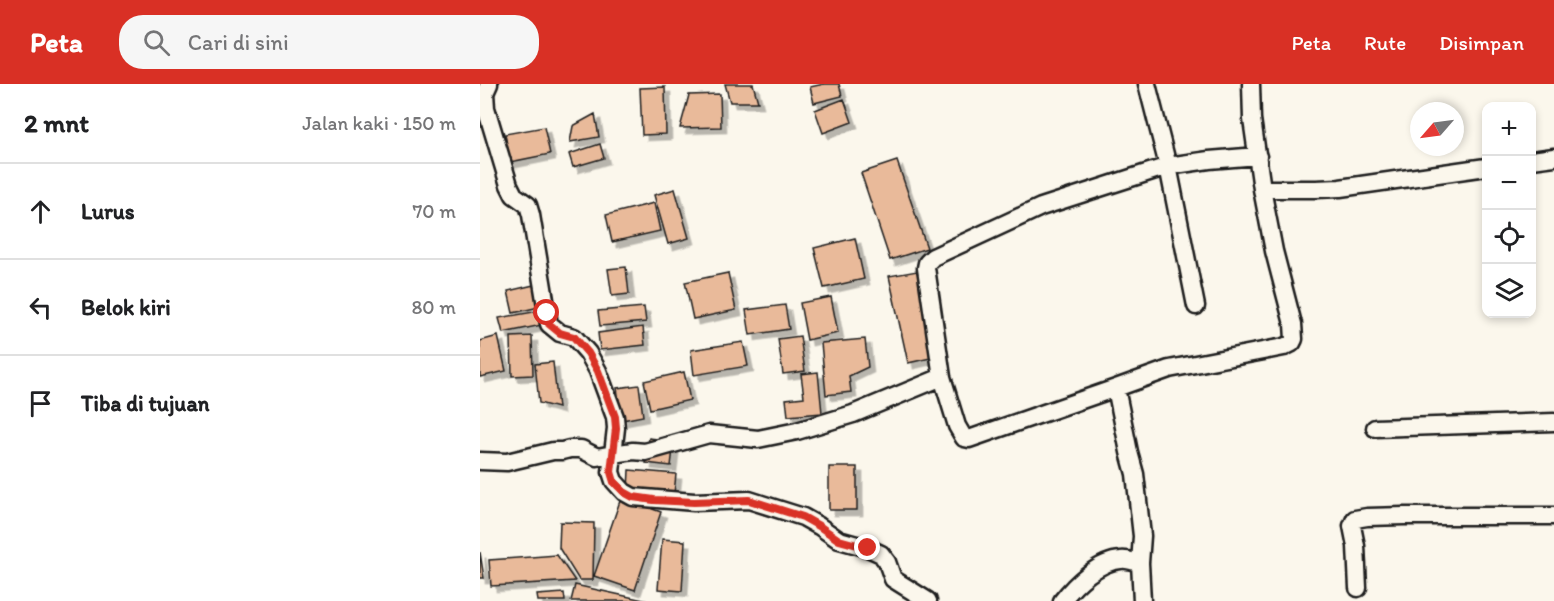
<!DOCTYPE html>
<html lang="id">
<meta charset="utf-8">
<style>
:root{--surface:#fff;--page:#f6f6f6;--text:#202124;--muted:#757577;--line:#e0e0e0;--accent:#d93025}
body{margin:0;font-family:Itim,sans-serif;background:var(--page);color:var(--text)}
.controls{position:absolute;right:18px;top:18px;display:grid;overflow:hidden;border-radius:12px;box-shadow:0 3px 9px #0003}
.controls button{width:54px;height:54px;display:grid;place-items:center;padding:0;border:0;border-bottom:2px solid var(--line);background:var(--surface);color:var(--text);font:30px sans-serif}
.compass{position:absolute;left:930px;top:18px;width:54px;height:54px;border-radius:50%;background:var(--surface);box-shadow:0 3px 9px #0003;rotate:242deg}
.stop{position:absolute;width:18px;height:18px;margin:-14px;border:4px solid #d93025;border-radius:50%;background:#fff}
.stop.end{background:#d93025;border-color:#fff;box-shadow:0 2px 6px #0008}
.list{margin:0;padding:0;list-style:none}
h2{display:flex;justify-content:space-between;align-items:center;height:78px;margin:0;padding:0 24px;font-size:26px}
h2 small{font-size:20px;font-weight:400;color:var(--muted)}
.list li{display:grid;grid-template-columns:39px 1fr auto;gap:18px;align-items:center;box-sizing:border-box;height:96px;padding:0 24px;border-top:2px solid var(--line)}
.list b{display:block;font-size:22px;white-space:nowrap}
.list em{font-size:20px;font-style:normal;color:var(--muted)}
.icon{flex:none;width:33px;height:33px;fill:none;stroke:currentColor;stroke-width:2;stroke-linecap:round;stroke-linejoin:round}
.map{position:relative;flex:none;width:1074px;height:517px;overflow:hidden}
header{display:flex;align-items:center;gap:36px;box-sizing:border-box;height:84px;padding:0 30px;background:var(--accent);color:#fff}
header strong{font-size:28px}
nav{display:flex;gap:33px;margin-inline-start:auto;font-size:21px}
.search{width:420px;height:54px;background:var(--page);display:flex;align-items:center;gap:15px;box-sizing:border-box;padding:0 21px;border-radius:24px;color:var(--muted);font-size:22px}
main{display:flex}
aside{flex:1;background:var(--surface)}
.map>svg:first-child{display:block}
.building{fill:#e9ba9a;stroke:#1c1c1c;stroke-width:1.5;filter:url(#shadow)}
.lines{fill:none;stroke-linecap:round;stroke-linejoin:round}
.minor-casing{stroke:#1c1c1c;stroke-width:21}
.minor{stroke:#fbf7ec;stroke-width:16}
.route{stroke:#d93025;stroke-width:8}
</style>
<header>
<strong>Peta</strong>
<div class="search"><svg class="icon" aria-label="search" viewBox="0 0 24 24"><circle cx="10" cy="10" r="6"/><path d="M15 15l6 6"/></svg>Cari di sini</div>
<nav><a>Peta</a><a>Rute</a><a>Disimpan</a></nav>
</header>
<main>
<aside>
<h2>2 mnt<small>Jalan kaki · 150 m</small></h2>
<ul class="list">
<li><svg class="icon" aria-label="ahead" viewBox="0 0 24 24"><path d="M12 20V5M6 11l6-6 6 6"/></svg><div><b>Lurus</b></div><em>70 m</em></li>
<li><svg class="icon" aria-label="left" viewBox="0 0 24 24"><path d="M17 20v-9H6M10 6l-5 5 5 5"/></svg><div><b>Belok kiri</b></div><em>80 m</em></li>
<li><svg class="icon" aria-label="arrive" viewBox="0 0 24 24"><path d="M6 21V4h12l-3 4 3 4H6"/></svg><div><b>Tiba di tujuan</b></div></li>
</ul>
</aside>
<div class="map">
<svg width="1074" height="517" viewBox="0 0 1074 517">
<defs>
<filter id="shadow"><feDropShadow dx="5.5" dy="5.5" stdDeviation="0" flood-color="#0004"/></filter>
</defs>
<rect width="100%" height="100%" fill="#fbf7ec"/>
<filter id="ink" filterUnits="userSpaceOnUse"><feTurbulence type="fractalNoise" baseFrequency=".0167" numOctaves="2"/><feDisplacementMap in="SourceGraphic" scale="12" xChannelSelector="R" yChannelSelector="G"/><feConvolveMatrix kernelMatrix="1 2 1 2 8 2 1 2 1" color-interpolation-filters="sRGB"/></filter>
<g filter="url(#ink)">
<path class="building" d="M245,0H273L278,18H250Z
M344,0H359L362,12L334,19L330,3Z
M185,3L186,50L162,51L160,4Z
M240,10L241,43L200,44L209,11Z
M364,15L372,38L343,49L335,26Z
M115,30L119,53L90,58L93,42Z
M64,43L70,70L30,78L25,50Z
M120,60L124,74L93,83L89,70Z
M417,77L447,164L410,176L381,89Z
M195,105L209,154L188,160L174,111Z
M174,119L180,147L132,158L126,131Z
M375,154L384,195L344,204L334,164Z
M146,183L149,210L132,212L128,185Z
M437,187L455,273L428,279L409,192Z
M248,189L256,226L213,235L205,198Z
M54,201L59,223L33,229L28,207Z
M351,213L358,249L327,256L320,219Z
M305,221L309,245L270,251L266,226Z
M164,223L166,238L120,242L118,227Z
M59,227L62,241L23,249L19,234Z
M163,243L165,261L120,266L118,249Z
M18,252L26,287L0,293V257Z
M52,252L53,291L32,292L31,253Z
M320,252L325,287L303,290L298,255Z
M385,255L388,283L369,292L371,308L346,311L341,259Z
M263,258L268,282L214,291L211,266Z
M73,278L78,324L59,319L55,280Z
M204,288L210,316L170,325L164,297Z
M338,288L342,329L308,332L306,315L324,313L321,290Z
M159,301L163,332L142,336L137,304Z
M169,354L194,357L191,382L166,379Z
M349,383H377V426H349Z
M149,386L196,390L194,410L148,407Z
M141,414L181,428L155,506L114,492Z
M80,438L114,439L113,496H99L79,464Z
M182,455L205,457L202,507L178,505Z
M0,468L4,494H0Z
M77,471L95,497L11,502L9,476Z
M95,501L168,517H91Z
M84,509L85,517H58L57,511Z"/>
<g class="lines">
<g class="minor-casing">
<path id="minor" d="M9,0L5,9L6,24L29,101L34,111L48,121L51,131L69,240L80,249L94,253L108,269L118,287L135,333L136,344L133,370L153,367L165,368L229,350L278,355L317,347L373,330L462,293
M667,0L688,82L716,222
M1052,76L1074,73
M782,105H836L860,104L1006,83
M636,304L489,355L484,354L477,342L462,293L446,184L447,179L453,173L561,123L688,82L729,76L778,72
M895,344L1074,338
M0,377L27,378L73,367H82L90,365H101L117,373L133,370L131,388L134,397L144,408L153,413L214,418L269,416L323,433L339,442L359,456L388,464L401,470L407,478L413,495L448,517
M878,504L876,462L872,442L875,435L887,433L924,432H1074
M582,517C595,500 619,477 641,476C647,475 654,478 660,479
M662,517L660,479L662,452L655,390L649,368L636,304L689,285L804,263L812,259L814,255L813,240L794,167L782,105L772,35L771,0"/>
</g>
<use href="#minor" class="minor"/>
</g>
</g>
<g class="lines" filter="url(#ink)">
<path class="route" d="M67,229L69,240L80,249L94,253L108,269L118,287L135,333L136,344L131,388L134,398L144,408L153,413L174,416L214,418L269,416L323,433L339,442L359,456L388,464"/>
</g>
</svg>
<div class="controls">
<button>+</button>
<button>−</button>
<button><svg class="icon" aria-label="locate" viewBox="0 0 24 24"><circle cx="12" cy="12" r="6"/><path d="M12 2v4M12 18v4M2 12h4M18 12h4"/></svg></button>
<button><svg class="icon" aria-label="layers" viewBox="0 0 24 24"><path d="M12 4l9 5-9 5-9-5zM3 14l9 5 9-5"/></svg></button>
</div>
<svg class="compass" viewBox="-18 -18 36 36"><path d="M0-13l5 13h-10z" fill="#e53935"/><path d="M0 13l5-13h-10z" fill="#757577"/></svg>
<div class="stop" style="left:67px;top:229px"></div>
<div class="stop end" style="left:388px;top:464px"></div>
</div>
</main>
